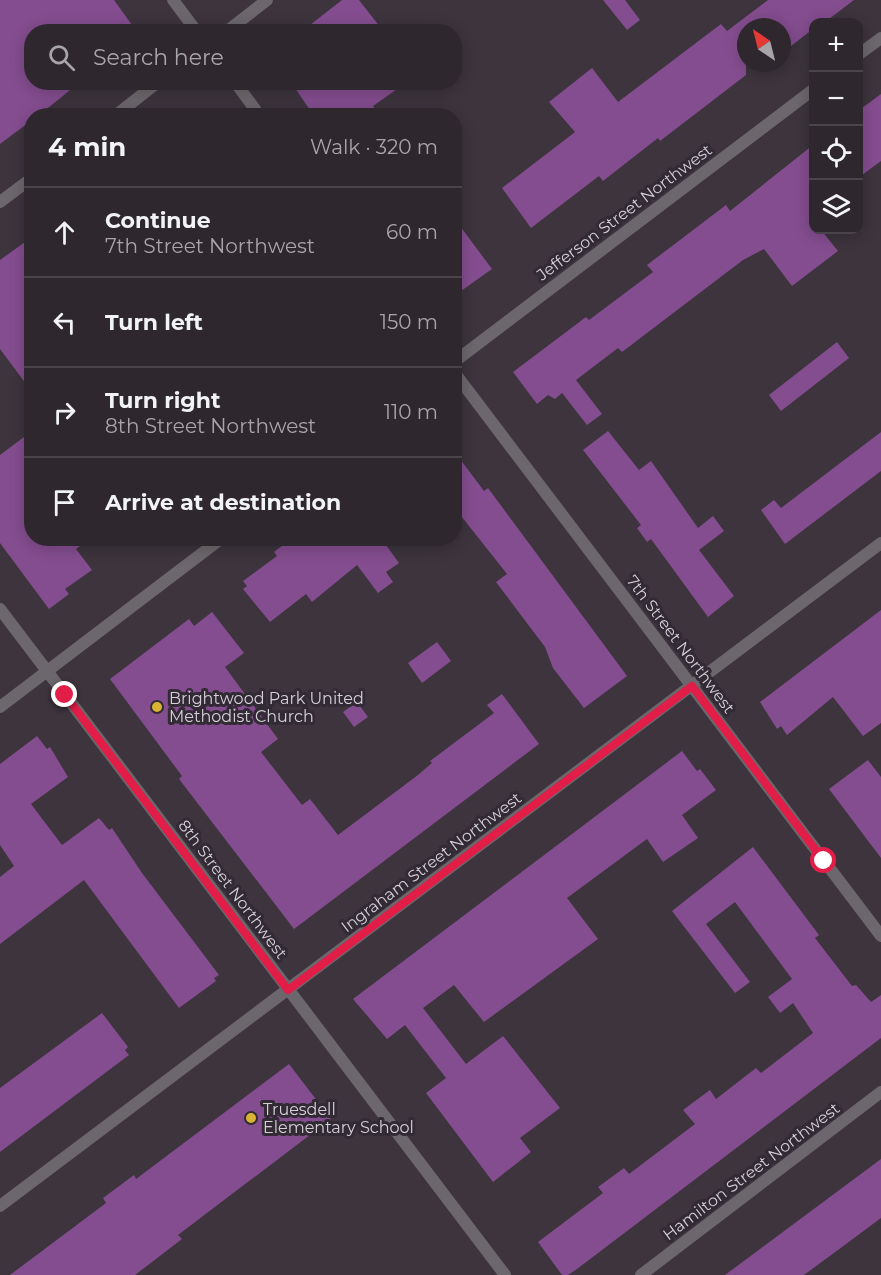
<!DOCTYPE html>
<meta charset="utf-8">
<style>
:root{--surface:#2e272e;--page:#362f36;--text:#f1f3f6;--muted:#a7a5aa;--line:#49444a}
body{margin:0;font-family:Montserrat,sans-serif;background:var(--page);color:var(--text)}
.controls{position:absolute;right:18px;top:18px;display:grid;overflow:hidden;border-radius:12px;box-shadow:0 3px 15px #0003}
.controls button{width:54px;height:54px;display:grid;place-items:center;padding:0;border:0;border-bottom:2px solid var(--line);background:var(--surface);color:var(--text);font:30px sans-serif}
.compass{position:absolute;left:737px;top:18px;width:54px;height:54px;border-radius:50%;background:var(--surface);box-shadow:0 3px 15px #0003;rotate:325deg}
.stop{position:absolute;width:18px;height:18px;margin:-14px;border:4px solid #e11d48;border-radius:50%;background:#fff}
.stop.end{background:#e11d48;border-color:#fff;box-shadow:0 2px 6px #0008}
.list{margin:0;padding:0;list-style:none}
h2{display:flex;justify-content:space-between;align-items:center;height:78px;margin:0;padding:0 24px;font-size:26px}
h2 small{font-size:20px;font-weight:400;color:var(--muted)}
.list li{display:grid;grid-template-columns:39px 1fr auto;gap:18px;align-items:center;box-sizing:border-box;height:90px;padding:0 24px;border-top:2px solid var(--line)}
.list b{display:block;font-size:22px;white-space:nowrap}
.list p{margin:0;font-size:20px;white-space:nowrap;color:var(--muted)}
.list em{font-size:20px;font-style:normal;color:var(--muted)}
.icon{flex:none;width:33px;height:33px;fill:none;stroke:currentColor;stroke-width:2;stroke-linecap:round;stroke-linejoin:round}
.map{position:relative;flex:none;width:881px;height:1275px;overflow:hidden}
.search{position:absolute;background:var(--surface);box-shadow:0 3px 15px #0003;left:24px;top:24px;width:438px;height:66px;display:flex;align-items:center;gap:15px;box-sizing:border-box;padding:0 21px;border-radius:24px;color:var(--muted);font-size:22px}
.panel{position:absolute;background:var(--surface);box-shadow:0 3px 15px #0003;left:24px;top:108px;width:438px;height:438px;border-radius:24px}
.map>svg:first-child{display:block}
.building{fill:#844d8f}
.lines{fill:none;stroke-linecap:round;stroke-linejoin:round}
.minor{stroke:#6c676c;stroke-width:12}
.tertiary{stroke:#6c676c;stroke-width:12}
.route{stroke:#e11d48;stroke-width:8}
.poi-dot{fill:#d9b334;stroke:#322a34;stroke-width:2}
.labels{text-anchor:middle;stroke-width:6;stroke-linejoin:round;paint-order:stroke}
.street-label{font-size:16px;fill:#d5d0d6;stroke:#322a34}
.poi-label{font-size:16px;fill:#d5d0d6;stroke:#322a34;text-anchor:start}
</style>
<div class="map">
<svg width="881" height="1275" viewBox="0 0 881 1275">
<rect width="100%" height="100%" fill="#3d343e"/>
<path class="building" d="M0,0H114L137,32H32V82H80L38,116H32V120L0,144Z
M342,0H359L384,32H301Z
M603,0H625L640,20L627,30Z
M768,0H854L825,22H813V29L782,53V27H746V75L660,141L658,138L603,181L599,176L531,228L502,188L575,132L549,102L592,68L618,102L721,24L727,31Z
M291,82H407L373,106L380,116H314Z
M881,94V161L858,178V111Z
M813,145V212L810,215L813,219V230H821L838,251L792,286L764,249L743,260L622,352L618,348L576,380L602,414L587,425L562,393L555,399L548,395L537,404L513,372L586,317L589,320L653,272L647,265L726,205L730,211Z
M454,218L492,269L454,296Z
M32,237V392L0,349V260Z
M837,342L849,358L781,411L769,395Z
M32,431V538H91L76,549L92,570L65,589L69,594L49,609L0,543V455Z
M608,431L639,470L651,461L698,528L713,516L724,531L699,550L734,596L708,617L651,539L647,542L637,528L641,525L583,450Z
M881,432V471L785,544L761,510L774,500L781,508Z
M454,451L484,491L488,488L627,676L584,708L553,668L545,647L496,582L507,574L454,507Z
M292,538H381L399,563L386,572L393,582L378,593L357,565L312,602L306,594L270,622L243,589L247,586L243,581L277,556L274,552Z
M881,610V723L863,736L833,697L787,735L781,726L777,729L760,702Z
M212,612L244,653L225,667L278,739L261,752L302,805L310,799L338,835L418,775L432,763L430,761L494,713L487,705L502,694L539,744L294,929L179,779L182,776L110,679L189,619L194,626Z
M437,642L451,661L422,683L408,663Z
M357,702L368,717L354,727L343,712Z
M37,736L47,749L50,747L68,777L31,804L62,845L99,818L109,830L112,828L142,873L219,975L214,978L216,981L179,1008L84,880L0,944V877L14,866L0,845V764Z
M682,751L697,771L700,769L716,790L682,815L698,838L663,862L647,839L567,898L598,939L484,1022L454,985L423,1008L466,1064L503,1036L560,1108L520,1138L531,1152L493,1182L426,1093L446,1078L405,1025L387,1039L353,999Z
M868,760L881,777V858L829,789Z
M753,847L819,935L815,938L852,986L856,985L871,1002L881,995V1038L577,1269L568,1275H562L538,1242L603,1193L598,1187L624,1168L629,1174L695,1124L683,1110L710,1090L716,1099L756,1068L761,1073L813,1033L793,1003L780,1013L768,997L792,979L735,902L706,924L750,982L735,993L672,911Z
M102,1013L128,1047L125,1050L129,1055L0,1152V1088Z
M289,1064L331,1119L178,1235L182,1239L135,1275H10L106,1203L103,1198L134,1175L136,1179Z
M881,1159V1218L842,1247L804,1275H725Z"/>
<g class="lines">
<path class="minor" d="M173,0L197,32
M858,55L881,38
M235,82L260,116
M454,362L814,89
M454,372L881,936
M0,609L505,1275
M0,707L222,538
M0,1206L881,543
M641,1275L881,1092"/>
<path class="tertiary" d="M226,32L267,0
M115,116L158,82
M0,202L32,178"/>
</g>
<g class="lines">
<path class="route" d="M65,695L288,990L692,686L824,861"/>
</g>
<g class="poi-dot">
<circle cx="157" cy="707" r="6"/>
<circle cx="251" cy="1118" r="6"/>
</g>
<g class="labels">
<g class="street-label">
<text transform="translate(624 212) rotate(-37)" y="6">Jefferson Street Northwest</text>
<text transform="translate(681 644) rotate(53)" y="6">7th Street Northwest</text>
<text transform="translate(431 862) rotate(-37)" y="6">Ingraham Street Northwest</text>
<text transform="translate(233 889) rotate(53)" y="6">8th Street Northwest</text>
<text transform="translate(751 1171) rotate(-37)" y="6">Hamilton Street Northwest</text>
</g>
<g class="poi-label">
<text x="169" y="704">Brightwood Park United<tspan x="169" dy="18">Methodist Church</tspan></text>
<text x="263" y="1115">Truesdell<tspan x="263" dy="18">Elementary School</tspan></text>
</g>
</g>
</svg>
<div class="controls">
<button>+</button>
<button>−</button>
<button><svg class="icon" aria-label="locate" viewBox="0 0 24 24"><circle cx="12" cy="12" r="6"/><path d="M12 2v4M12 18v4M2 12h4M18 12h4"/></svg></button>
<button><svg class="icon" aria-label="layers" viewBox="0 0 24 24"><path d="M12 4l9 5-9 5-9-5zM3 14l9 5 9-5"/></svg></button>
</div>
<svg class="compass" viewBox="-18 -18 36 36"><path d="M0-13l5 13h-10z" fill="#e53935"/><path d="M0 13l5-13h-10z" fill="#a7a5aa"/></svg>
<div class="stop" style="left:824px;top:861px"></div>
<div class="stop end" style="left:65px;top:695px"></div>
<div class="search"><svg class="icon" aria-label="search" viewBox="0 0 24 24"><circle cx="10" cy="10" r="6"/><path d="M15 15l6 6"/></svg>Search here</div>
<section class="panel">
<h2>4 min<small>Walk · 320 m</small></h2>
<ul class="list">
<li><svg class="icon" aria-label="ahead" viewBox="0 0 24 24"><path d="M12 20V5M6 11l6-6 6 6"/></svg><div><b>Continue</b><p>7th Street Northwest</p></div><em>60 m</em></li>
<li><svg class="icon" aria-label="left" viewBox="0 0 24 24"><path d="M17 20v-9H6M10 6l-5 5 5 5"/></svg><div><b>Turn left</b></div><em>150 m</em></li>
<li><svg class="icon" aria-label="right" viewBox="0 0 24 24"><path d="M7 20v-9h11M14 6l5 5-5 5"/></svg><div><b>Turn right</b><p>8th Street Northwest</p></div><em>110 m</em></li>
<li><svg class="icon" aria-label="arrive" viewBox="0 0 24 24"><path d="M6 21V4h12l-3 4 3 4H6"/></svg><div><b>Arrive at destination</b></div></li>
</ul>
</section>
</div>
